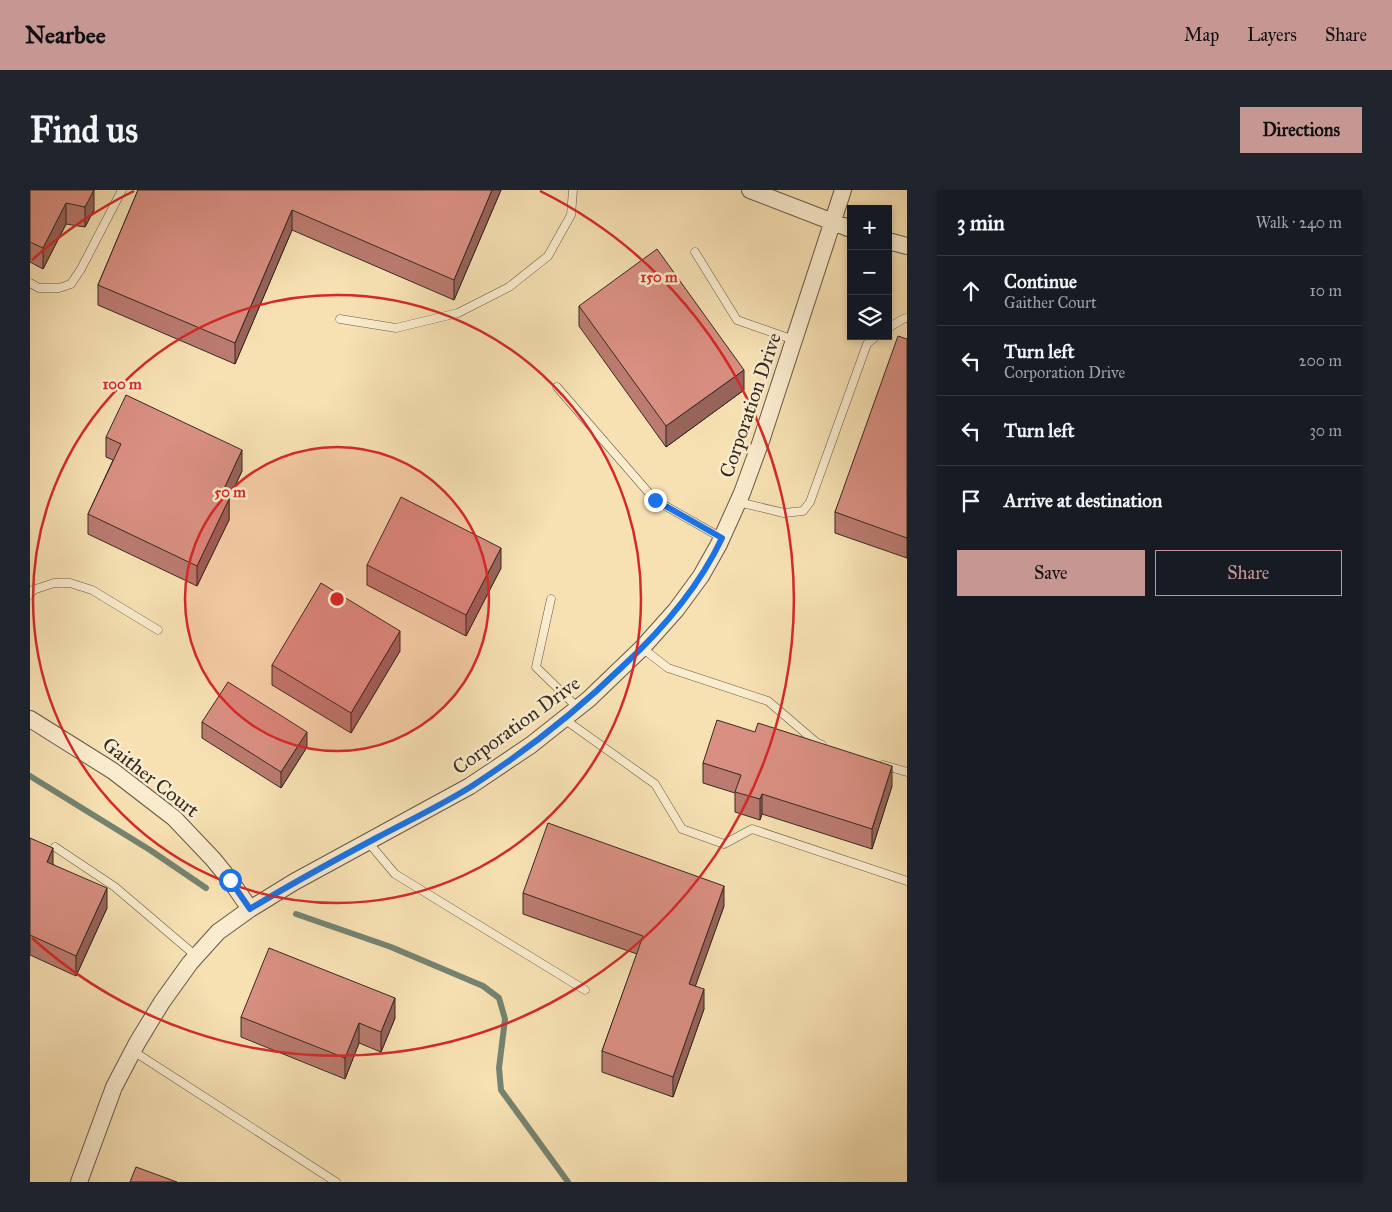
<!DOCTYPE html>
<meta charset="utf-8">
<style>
:root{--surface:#171b24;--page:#20242c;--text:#f1f3f6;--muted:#9ea1a6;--line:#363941;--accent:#c59692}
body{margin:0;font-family:"IM FELL Great Primer",serif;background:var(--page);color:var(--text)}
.controls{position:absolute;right:15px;top:15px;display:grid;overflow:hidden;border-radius:0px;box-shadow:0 2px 8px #0003}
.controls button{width:45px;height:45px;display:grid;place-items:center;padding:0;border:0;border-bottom:1px solid var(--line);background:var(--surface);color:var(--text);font:25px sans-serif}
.stop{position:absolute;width:15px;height:15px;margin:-11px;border:4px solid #1a73e8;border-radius:50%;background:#fff}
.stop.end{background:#1a73e8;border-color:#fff;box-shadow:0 1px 5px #0008}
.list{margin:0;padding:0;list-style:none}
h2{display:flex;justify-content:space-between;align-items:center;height:65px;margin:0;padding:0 20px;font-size:21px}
h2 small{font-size:16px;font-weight:400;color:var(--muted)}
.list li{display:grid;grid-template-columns:32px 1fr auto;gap:15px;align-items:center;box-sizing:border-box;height:70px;padding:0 20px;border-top:1px solid var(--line)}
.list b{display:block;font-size:19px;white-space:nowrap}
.list p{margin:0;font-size:16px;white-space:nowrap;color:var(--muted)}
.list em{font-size:16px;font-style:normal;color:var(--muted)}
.actions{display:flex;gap:10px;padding:15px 20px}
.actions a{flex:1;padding:11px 0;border:1px solid var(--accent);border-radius:0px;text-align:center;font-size:18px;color:var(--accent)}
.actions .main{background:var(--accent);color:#111}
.icon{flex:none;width:28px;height:28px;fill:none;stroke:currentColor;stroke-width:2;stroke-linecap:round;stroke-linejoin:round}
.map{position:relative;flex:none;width:877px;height:992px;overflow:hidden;border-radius:0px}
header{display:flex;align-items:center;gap:30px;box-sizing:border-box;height:70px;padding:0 25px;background:var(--accent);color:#111}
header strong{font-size:24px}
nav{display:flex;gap:28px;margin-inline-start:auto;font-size:18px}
.intro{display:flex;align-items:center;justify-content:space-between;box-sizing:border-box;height:120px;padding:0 30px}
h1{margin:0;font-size:35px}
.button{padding:12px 22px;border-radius:0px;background:var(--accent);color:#111;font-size:18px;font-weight:700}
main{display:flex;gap:30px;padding:0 30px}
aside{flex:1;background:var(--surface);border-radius:0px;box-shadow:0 2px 8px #0003}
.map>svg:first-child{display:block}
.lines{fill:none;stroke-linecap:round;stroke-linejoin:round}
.stream{stroke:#748371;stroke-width:6}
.service-casing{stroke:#655846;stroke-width:9}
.minor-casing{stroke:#655846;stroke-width:18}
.service{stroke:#faecce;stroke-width:8}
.minor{stroke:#faecce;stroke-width:16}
.wall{fill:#bb7b70;stroke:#342a21}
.shaded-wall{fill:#98645b;stroke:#342a21}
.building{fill:#d98f82;stroke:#342a21}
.route{stroke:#1a73e8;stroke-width:6}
.ring{fill:none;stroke:#d62828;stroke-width:2.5}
.labels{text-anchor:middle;stroke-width:5;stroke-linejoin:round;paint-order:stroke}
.street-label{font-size:20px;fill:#342a21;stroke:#faecce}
.centre{fill:#d62828;stroke:#faecce;stroke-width:2.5}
.ring-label{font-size:15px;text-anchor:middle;font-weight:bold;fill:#d62828;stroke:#faecce;stroke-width:5;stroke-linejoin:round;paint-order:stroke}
</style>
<header>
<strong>Nearbee</strong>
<nav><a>Map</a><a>Layers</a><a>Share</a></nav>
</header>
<div class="intro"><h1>Find us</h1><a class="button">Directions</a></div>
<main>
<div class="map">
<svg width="877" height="992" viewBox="0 0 877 992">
<rect width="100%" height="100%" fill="#f7e1b3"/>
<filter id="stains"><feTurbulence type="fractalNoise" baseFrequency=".004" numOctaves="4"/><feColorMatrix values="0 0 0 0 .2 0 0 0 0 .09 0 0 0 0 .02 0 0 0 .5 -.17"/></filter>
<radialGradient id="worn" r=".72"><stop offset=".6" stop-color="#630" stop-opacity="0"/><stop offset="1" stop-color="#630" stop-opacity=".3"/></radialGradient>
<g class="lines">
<path class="stream" d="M0,586L120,660L176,698
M266,724L361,757L453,796L469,808L475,829L469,878L471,900L538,992"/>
<g class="service-casing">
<path id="service" d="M665,62L707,130L764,150
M0,93L9,98H29L41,94L51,79L92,0
M310,129L366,138L428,123L479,97L518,66L541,25L543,0
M858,138L873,129L877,128
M527,197L625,310L692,348
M708,312L754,323L773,321L780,312L837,154L846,146
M0,405L3,400L24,393H40L62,400L128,440
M521,409L506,477L548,518
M612,458L638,478L738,511L787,553L792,555
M534,529L625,594L652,639L694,654L722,639L877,691
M853,575L877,582
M338,652L365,684L555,800
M25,657L85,697L166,766
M103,861L306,992"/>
</g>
<g class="minor-casing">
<path id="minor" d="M720,0L821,39
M858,51L877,56
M0,529L83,581L144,628L183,669L200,690L220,719
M49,992L84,897L107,853L132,812L160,773L188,742L220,719L264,692L440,596L501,555L559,509L612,458L646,420L671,386L689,354L712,303L731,251L813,0"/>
</g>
<use href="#service" class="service"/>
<use href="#minor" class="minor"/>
</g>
<path class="wall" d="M0,0L64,20L55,37L36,34L13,79L0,72Z
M108,0H471L424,110L262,40L205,174L68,115V95Z
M549,116L714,200L636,257L549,136Z
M877,149V368L805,343V322Z
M76,247L212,281L199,309V330L167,396L58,344V324L83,270L76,267Z
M337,375L471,378L436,446L337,395Z
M370,461L321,543L242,495V475Z
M172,532L277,557L251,598L172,548Z
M673,573L862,596L842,659L732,624L730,630L705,622V603L673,593Z
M0,648L23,674L77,718L46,786L0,765Z
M493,703L694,716L665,796L674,819L643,907L572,882V861L607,764L493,724Z
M211,827L365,828L351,862L329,853L315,889L211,847Z"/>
<path class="shaded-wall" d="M64,0V20L55,37V17Z
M462,0H471L424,110V90Z
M36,13V34L13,79V58Z
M262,20V40L205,174V153Z
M714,180V200L636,257V236Z
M212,260V281L191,325V305Z
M199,309V330L167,396V376Z
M471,358V378L436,446V425Z
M370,441V461L321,543V523Z
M277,542V557L251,598V582Z
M862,576V596L842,659V639Z
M732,604V624L730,630V609Z
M23,658V678L17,672Z
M694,696V716L659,814V794Z
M77,698V718L46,786V766Z
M674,799V819L643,907V887Z
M365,808V828L351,862V842Z
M329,833V853L315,889V868Z"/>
<path class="building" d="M0,0H64L55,17L36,13L13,58L0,52Z
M108,0H462L424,90L262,20L205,153L68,95Z
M627,59L714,180L636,236L549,116Z
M868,146L877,149V348L805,322Z
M96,205L212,260L191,305L199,309L167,376L58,324L91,254L76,247Z
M371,307L471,358L436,425L337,375Z
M291,393L370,441L321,523L242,475Z
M198,492L277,542L251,582L172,532Z
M687,530L725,542L728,533L862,576L842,639L732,604L730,609L705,602L711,585L673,573Z
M518,633L694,696L659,794L674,799L643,887L572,861L613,746L493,703Z
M0,648L23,658L17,672L77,698L46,766L0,745Z
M239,758L365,808L351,842L329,833L315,868L211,827Z
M106,977L147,992H100Z"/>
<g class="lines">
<path class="route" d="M200,690L220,719C262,693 305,670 348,647C380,630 412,615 442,596C496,561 547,521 593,476C633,439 669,397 692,348L625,310"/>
</g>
<circle cx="307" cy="409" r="152" fill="#d62828" fill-opacity=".12"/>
<g class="ring">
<circle cx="307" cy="409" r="152"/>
<circle cx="307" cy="409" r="304"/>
<path d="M2 70A456 456 0 0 1 104 1M510 1A456 456 0 1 1 2 748"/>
</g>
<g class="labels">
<g class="street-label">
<text transform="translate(720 215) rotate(-71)" y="7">Corporation Drive</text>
<text transform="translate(486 535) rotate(-36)" y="7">Corporation Drive</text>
<text transform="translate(121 587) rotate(38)" y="7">Gaither Court</text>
</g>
</g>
<circle cx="307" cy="409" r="8" class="centre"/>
<g class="ring-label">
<text x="629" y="92">150 m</text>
<text x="92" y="199">100 m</text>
<text x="200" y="307">50 m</text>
</g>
<rect width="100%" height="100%" filter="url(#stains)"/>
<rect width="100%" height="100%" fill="url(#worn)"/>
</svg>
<div class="controls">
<button>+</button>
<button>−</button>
<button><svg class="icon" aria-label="layers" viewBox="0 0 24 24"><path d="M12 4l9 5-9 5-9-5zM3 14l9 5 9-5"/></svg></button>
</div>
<div class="stop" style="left:200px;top:690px"></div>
<div class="stop end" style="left:625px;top:310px"></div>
</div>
<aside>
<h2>3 min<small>Walk · 240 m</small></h2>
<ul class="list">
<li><svg class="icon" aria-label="ahead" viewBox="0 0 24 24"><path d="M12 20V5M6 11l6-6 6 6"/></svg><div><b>Continue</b><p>Gaither Court</p></div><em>10 m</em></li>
<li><svg class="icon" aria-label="left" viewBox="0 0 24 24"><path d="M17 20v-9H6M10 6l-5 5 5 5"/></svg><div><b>Turn left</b><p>Corporation Drive</p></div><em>200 m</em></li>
<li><svg class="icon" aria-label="left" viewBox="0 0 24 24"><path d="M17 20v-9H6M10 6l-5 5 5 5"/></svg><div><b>Turn left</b></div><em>30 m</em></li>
<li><svg class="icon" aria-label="arrive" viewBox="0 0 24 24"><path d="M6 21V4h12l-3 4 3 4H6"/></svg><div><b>Arrive at destination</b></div></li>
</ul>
<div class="actions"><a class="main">Save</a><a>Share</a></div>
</aside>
</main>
